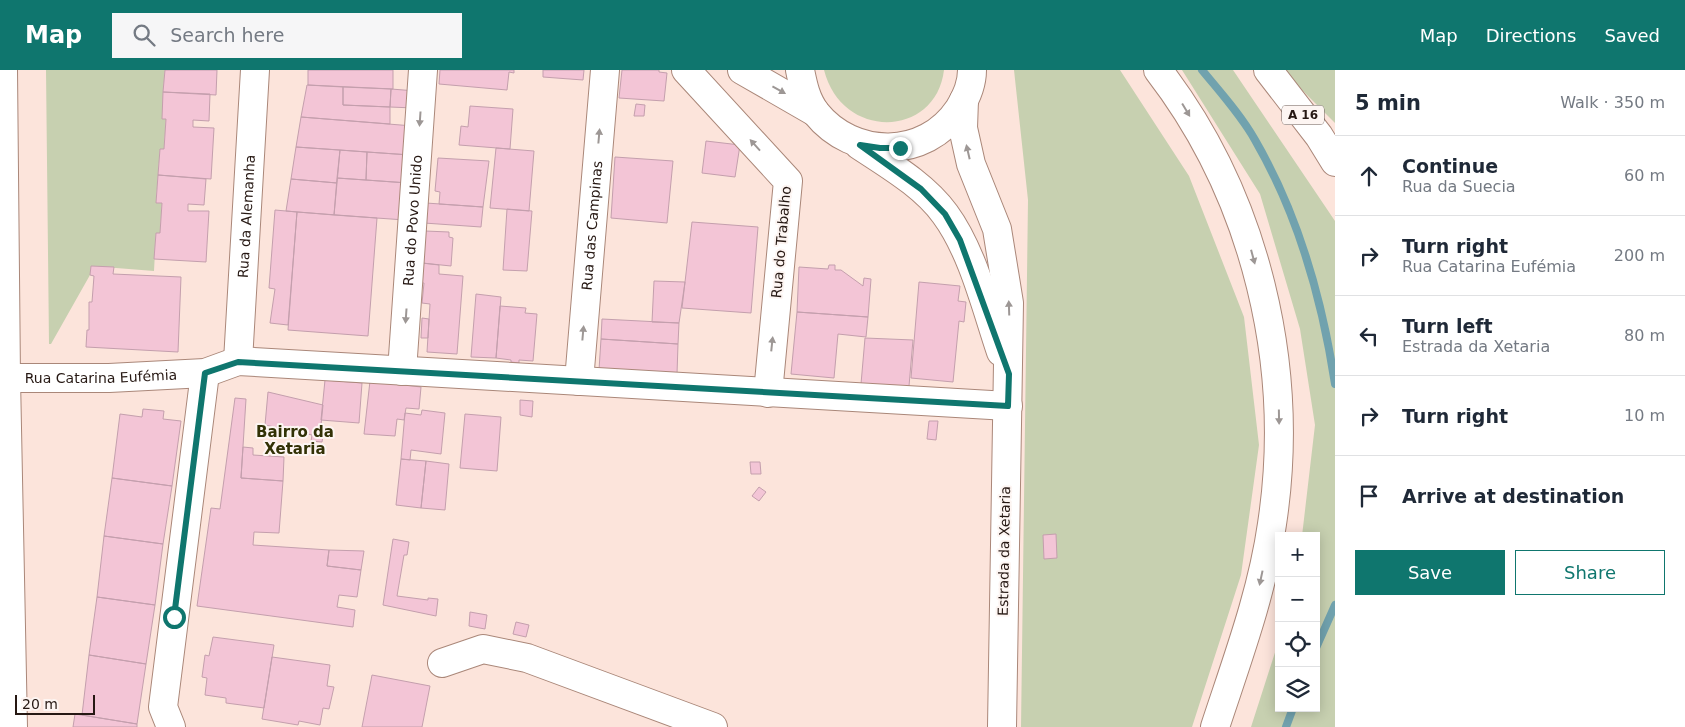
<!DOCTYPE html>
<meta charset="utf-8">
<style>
:root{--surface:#fff;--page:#f6f6f7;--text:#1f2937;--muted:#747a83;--line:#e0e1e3;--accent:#0f766e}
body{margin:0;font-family:"DejaVu Sans",sans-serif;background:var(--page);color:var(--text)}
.controls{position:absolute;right:15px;bottom:15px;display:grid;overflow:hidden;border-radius:0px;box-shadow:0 2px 12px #0003}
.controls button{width:45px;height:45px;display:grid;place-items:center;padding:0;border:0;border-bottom:1px solid var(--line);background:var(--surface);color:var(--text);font:25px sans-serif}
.scale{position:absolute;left:15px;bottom:12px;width:80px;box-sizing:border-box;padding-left:5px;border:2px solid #261813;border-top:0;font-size:14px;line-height:18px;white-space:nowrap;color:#261813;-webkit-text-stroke:4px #fdf5f2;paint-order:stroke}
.stop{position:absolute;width:15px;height:15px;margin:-11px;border:4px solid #0f766e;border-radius:50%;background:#fff}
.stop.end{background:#0f766e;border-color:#fff;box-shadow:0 1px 5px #0008}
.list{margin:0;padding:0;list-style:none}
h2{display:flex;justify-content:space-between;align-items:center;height:65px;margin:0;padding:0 20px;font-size:21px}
h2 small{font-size:16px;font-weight:400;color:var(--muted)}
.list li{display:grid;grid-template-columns:32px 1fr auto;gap:15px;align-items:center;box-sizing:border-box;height:80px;padding:0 20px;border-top:1px solid var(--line)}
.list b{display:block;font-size:19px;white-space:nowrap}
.list p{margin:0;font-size:16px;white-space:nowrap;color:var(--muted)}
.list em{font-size:16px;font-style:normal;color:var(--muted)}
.actions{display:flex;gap:10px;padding:15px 20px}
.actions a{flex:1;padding:11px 0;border:1px solid var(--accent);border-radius:0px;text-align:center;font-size:18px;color:var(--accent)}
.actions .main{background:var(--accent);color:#fff}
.icon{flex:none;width:28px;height:28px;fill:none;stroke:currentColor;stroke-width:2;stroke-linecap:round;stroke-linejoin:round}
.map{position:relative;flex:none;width:1335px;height:657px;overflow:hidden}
header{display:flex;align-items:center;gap:30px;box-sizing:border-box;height:70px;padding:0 25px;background:var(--accent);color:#fff}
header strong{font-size:24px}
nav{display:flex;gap:28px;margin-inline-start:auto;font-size:18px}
.search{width:350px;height:45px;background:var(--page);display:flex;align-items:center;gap:12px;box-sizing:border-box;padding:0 18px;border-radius:0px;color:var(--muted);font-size:19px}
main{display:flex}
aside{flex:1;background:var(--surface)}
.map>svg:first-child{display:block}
.green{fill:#c7d0b0}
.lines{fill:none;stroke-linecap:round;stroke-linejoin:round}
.stream{stroke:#71a2ae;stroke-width:8}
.building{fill:#f3c5d6;stroke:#c49fad}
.minor-casing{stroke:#aa8779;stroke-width:30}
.highway-casing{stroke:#aa8779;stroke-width:30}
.minor{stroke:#fff;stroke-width:28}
.highway{stroke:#fff;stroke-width:28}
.oneway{fill:#9d9795}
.route{stroke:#0f766e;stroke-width:6}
.labels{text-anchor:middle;stroke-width:4;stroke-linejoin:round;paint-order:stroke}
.shield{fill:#fdf5f2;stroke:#665a56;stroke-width:1}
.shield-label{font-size:12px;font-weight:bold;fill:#261813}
.street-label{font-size:14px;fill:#261813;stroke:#fdf5f2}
.neighbourhood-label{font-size:15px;font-weight:bold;fill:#323105;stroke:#fdf5f2}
</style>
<header>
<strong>Map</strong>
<div class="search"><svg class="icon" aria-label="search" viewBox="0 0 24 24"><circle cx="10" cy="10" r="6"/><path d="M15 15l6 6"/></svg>Search here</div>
<nav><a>Map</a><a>Directions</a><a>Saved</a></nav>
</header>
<main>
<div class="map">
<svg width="1335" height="657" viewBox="0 0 1335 657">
<rect width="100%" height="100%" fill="#fce4db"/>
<path class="green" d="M46,0H165L162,49H166L164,79H160L156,132L162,133L160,163H156L154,201L91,196L90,205L51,274H49Z
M824,0H944C936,68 842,71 824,0Z
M1014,0H1120L1189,106L1244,247L1259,375L1241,505L1192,657H1021L1028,130Z
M1182,0H1233L1335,151V657H1251L1279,570V638H1316V466H1302L1315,355L1300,259L1260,124Z
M1282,0H1335V53Z"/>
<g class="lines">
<path class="stream" d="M1202,0C1220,22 1241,45 1255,70C1299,146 1322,228 1335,314
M1316,578L1335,535
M1286,657L1293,638"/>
</g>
<path class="building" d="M165,0H217L216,25L163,22Z
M308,0H393V19L308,15Z
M440,0H514V3L509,2L507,20L439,14Z
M543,0H584L583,10L543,7Z
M622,0H659V2L667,3L664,31L619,28Z
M307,15L343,17V35L390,37V54L301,47Z
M343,17L391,19L390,37L343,35Z
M391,19L416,21L414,38L390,37Z
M163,22L210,24L209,51L193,50V57L214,58L211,109L158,105L160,79H164L166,49H162Z
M636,34L645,35L644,46H634Z
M470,36L513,39L510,79L459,75L461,56L468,57Z
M301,47L413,56L410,85L296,77Z
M706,71L740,75L735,107L702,103Z
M296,77L340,80L337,113L291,109Z
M496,78L534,81L529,141L490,138Z
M340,80L367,82L366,110L337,108Z
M367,82L410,85L408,113L366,110Z
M615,87L673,91L667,153L611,148Z
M438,88L489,91L483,137L439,134L440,122L435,121Z
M158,105L206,109L204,135L188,134V141H209L206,192L154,189L156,163H160L162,133H156Z
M337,108L408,113L405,150L334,145Z
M291,109L337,113L334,145L286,141Z
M426,133L483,137L481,157L424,153Z
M507,139L532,141L527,201L503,200Z
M275,140L297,142L288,255L270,253L275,219L269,218Z
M297,142L377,148L368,266L288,260Z
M692,152L758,157L751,243L682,238Z
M425,161L449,162V167L453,168L451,196L422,193Z
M422,193L439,195V204L463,206L457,284L427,282L430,234L422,233L424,213H421Z
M829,195H835V200H841L863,216L864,208L871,209L868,247L797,242L799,197L828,199Z
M91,196L114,197L113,204L181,207L178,282L86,277L87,260H89V232H92L94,206L90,205Z
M654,211L685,212L679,253L652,252Z
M919,212L960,216L958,231L966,232L964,252L959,251L953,312L911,308Z
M476,224L501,227L496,288L471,287Z
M500,236L526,238L525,243L537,244L533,291L519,290V293L511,292V290L496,288Z
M797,242L868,247L866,267L838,264L834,308L791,304Z
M422,248L429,249L428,268H421Z
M602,249L679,253L678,274L601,269Z
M865,268L913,270L909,316L861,314Z
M601,269L678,274L677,304L599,300Z
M325,310L362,313L359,353L321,350Z
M370,311L421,317L419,339L406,338L404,350L397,349L395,366L364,364Z
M268,322L323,335L320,365L323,366L322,372L311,371L312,365L265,355Z
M235,328L246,329L241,408L283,411L279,463L254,462L253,475L329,480L327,496L361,500L357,527L339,525L337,537L355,540L353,557L197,536L211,438L220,439Z
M520,330L533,331L532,347L520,345Z
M143,339L164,341L163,349L181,351L172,416L112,408L120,344L142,347Z
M422,340L445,343L441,384L411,380L410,390L401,389L405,343L421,345Z
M465,344L501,347L497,401L460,398Z
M929,351H938L936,370L927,369Z
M243,377L253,378V385L284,387L283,411L241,408Z
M401,389L426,391L421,438L396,435Z
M426,391L449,394L445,440L421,438Z
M750,392H760L761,404H751Z
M112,408L172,416L163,474L104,466Z
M759,417L766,422L759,431L752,426Z
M1056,464L1057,488L1044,489L1043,465Z
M104,466L163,474L155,535L97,527Z
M393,469L409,472L407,485H404L397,526L428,530V528L438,529L436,546L383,535Z
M329,480L364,481L361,500L327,496Z
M97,527L155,535L146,594L89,585Z
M470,542L487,545L485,559L469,556Z
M516,552L529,555L526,567L513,564Z
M213,567L274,575L264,638L226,633V628L205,625L207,608L202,607L205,585L209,586Z
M89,585L146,594L137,654L82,645Z
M272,587L330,595L327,616L334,617L329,639L323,638L320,655L299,651L298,655L262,649Z
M372,605L430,616L422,657H362Z
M75,644L137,654V657H73Z"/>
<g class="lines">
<g class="minor-casing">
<g id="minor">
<path d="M3,0L6,308L13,657"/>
<path d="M686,0L788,111L768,323"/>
<path d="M742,0L815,42"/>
<path d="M800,0C803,15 806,30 816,43C853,89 925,90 959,39C966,28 972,14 972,0"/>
<path d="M964,30L963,58L971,94L997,159L1009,233L1002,657"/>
<path d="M859,75C889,95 924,115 945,144C973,182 986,238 1001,282"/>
<path id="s1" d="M238,291L255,0"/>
<path id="s2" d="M402,301L423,0"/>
<path id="s3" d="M0,308H109L205,303L238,291L1008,336"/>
<path id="s4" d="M579,311L605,0"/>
<path d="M442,593L483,579L527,588L713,657"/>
<path d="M171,657L163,637L205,303"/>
</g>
</g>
<g class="highway-casing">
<path id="highway" d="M1158,0C1256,127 1296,296 1272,454C1262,524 1237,590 1215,657
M1268,0L1319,66L1335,92"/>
</g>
<use href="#minor" class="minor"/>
<use href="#highway" class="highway"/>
</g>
<defs><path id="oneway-solid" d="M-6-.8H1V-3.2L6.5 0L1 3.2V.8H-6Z" transform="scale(1.25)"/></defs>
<g class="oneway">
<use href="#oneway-solid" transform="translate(779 20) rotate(29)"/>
<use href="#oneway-solid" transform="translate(1186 40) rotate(59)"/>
<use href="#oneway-solid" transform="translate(420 49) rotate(94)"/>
<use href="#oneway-solid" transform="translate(599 66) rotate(-85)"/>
<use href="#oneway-solid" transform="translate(755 75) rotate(-132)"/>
<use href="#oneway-solid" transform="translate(968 82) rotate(-103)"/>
<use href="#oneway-solid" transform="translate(1253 187) rotate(75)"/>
<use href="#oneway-solid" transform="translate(1009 238) rotate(-92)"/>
<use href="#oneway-solid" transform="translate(406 246) rotate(94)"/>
<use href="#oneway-solid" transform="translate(583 263) rotate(-85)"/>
<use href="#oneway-solid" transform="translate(772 274) rotate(-84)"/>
<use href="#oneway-solid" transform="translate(1279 347) rotate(89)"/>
<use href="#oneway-solid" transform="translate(1261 508) rotate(102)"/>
</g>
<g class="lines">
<path class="route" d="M174,547L205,303L238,292L1008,336L1009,304L960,170L945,144L921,119L860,75L880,78H900"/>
</g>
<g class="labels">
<rect class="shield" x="1282" y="35.5" width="42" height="19" rx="4"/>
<g class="shield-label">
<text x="1303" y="49">A 16</text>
</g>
<g class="street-label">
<text dy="5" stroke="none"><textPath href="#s1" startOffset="145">Rua da Alemanha</textPath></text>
<text dy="5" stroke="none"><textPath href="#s2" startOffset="151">Rua do Povo Unido</textPath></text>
<text dy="5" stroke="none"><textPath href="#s4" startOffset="156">Rua das Campinas</textPath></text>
<text transform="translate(781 172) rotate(-85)" y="5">Rua do Trabalho</text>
<text dy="5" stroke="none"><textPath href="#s3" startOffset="101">Rua Catarina Eufémia</textPath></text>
<text transform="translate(1004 481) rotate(-89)" y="5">Estrada da Xetaria</text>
</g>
<g class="neighbourhood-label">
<text x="295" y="367">Bairro da<tspan x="295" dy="17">Xetaria</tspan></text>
</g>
</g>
</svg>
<div class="controls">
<button>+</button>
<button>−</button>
<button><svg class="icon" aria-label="locate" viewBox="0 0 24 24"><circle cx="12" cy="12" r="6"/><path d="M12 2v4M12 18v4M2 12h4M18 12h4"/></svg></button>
<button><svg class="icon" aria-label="layers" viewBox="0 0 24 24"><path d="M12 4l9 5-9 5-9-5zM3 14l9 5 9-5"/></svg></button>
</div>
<div class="scale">20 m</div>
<div class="stop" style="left:174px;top:547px"></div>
<div class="stop end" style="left:900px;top:78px"></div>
</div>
<aside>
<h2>5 min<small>Walk · 350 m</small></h2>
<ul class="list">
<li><svg class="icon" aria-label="ahead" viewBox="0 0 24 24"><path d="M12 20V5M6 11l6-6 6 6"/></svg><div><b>Continue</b><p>Rua da Suecia</p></div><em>60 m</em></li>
<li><svg class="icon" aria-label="right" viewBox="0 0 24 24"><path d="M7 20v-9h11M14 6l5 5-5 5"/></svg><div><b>Turn right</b><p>Rua Catarina Eufémia</p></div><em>200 m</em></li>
<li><svg class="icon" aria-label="left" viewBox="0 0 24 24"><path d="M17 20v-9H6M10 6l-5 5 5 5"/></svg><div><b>Turn left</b><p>Estrada da Xetaria</p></div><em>80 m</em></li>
<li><svg class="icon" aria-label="right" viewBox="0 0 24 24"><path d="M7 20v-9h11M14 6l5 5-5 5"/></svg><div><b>Turn right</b></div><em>10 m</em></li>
<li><svg class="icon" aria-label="arrive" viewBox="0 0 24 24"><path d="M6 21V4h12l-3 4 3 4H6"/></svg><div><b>Arrive at destination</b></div></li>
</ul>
<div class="actions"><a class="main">Save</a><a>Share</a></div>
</aside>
</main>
